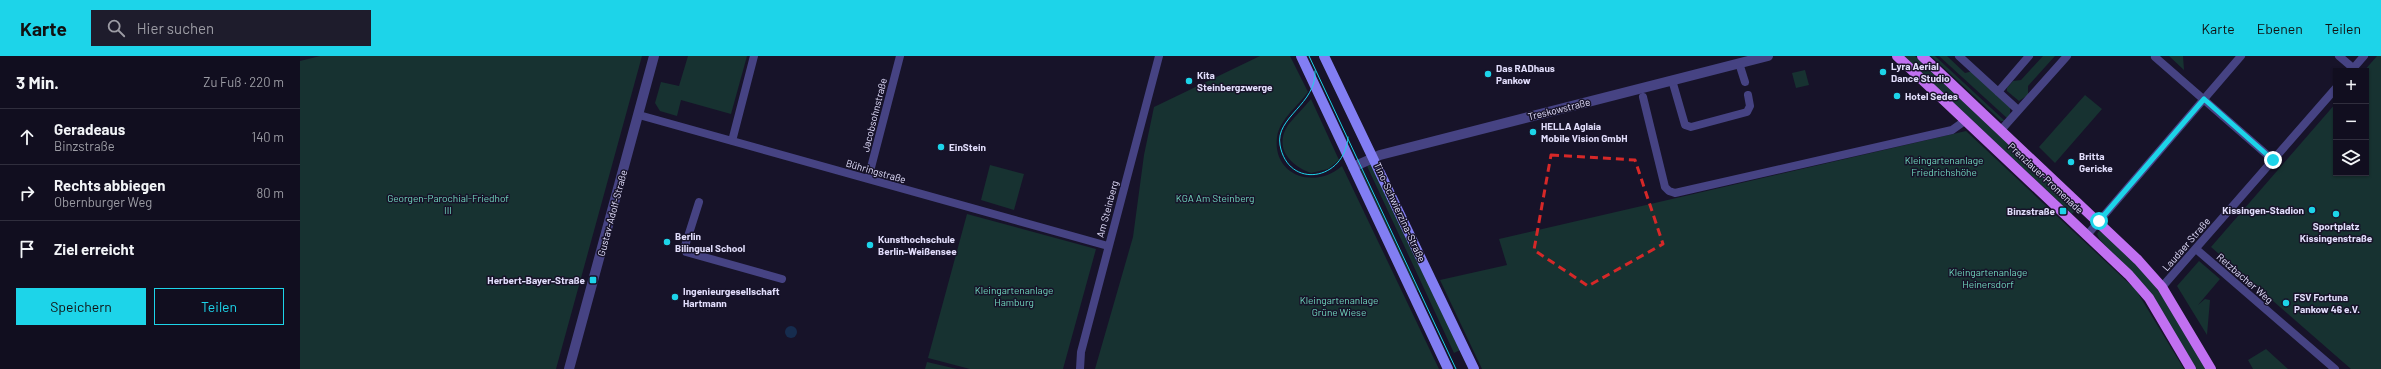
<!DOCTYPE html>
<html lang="de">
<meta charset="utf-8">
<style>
:root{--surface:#110e1f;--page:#1e1c2c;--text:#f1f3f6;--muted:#9c9ca4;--line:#302e3d;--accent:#1dd4e9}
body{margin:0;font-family:Barlow,sans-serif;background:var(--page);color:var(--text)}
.controls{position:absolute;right:12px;top:12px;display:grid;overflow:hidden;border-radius:0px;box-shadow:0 1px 3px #0004}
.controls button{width:36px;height:36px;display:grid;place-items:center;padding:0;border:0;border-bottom:1px solid var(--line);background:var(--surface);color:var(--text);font:20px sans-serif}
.stop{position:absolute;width:12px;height:12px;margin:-9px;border:3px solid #1dd4e9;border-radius:50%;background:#fff}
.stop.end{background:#1dd4e9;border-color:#fff;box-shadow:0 1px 4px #0008}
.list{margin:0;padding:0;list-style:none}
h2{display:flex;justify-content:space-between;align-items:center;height:52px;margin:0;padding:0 16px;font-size:17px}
h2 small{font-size:13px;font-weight:400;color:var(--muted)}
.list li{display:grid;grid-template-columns:26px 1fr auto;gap:12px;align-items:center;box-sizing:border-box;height:56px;padding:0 16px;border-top:1px solid var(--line)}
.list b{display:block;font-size:15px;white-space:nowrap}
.list p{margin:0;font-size:13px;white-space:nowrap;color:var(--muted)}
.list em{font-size:13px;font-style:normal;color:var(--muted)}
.actions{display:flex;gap:8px;padding:12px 16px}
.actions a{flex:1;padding:9px 0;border:1px solid var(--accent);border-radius:0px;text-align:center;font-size:14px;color:var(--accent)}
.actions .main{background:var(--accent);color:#111}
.icon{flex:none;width:22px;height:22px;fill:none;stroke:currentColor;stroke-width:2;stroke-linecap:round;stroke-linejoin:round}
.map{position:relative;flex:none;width:2081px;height:313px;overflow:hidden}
header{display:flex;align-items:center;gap:24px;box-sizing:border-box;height:56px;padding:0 20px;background:var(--accent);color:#111}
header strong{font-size:19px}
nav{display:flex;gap:22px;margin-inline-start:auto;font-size:14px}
.search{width:280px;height:36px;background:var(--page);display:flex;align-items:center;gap:10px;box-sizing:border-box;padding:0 14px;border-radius:0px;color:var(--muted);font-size:15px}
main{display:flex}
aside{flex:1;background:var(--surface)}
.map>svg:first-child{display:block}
.green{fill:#173231}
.water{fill:#162c4e}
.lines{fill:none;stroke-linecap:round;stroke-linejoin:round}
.minor{stroke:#464383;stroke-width:8}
.tertiary{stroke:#464383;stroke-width:10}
.secondary{stroke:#827ef3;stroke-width:10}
.primary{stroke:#c170f1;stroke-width:10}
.tram{stroke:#1dd4e9;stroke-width:1}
.route{stroke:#1dd4e9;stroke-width:5}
.marked{fill:none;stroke:#d62828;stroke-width:3;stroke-dasharray:8 5;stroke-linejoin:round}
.poi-dot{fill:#1dd4e9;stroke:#171329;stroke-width:1.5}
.labels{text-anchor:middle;stroke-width:3;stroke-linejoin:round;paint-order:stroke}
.poi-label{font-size:10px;font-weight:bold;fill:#e2defc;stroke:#171329;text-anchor:start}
.street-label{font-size:10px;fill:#e2defc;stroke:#171329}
.park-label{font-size:10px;fill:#70d6bd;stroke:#171329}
</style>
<header>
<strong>Karte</strong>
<div class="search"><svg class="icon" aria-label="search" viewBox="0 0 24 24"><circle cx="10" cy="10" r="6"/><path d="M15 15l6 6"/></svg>Hier suchen</div>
<nav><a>Karte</a><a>Ebenen</a><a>Teilen</a></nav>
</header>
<main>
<aside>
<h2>3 Min.<small>Zu Fuß · 220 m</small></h2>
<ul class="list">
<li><svg class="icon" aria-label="ahead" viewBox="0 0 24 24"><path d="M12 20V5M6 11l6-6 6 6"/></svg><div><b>Geradeaus</b><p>Binzstraße</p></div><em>140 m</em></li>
<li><svg class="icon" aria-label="right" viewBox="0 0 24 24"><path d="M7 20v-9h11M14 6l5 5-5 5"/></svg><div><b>Rechts abbiegen</b><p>Obernburger Weg</p></div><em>80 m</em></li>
<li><svg class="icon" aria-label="arrive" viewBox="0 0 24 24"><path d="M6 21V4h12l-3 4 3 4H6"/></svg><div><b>Ziel erreicht</b></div></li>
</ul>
<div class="actions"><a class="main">Speichern</a><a>Teilen</a></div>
</aside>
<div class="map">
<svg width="2081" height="313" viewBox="0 0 2081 313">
<rect width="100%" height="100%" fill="#171329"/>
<path class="green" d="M20,0H342L256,313H0V5Z
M388,0H447L431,58L381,44L377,60L360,55L355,47L361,26L379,30Z
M960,0H990L1008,36C998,50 980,63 977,81C972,120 1015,134 1042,110L1139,313H795L833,181L844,99L854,51Z
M1603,0H1615L1778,151L1772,158Z
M1631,0H1635L1705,65H1701Z
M1639,0H1647L1665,17L1673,15L1710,51V59L1708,63Z
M1743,0H1755L1728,30V39L1719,45L1707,35V32L1713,25L1721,24Z
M1869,0H1883L1884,14Z
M2077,0H2081V313H2051L1911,191L2036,47V117H2066V15H2064Z
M1505,14L1509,29L1496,32L1492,17Z
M1785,39L1802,53L1755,107L1739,91Z
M1011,43L1039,104L1028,113L1011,117C991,110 973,92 988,69C995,60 1004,52 1011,43Z
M1666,75L1836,234L1884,313H1182L1140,224L1207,209L1199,183Z
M1072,108L1160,294L1154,297L1067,110Z
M690,109L724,118L714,154L681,144Z
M1061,113L1118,234L1116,235L1058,114Z
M667,158L796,193L763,313H670L628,302Z
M1799,175C1848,206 1878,265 1906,313H1895L1817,202L1800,184L1797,178Z
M1899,205L1920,223L1898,249L1905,243L1910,244L1907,279L1877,230Z
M1966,293L1988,313H1953L1948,304Z
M627,306L657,313H625Z"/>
<path class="water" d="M485 276a6 6 0 1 1 12 0a6 6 0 1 1-12 0Z"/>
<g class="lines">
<path class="minor" d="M1659,0L1718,54
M2039,0L2053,12
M1855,1L1973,104
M1439,7L1445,26
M2051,15L2064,0
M1372,24L1385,69L1391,71L1447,56L1450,50L1448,39
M1698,36L1729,0
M1343,41L1365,131L1369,135L1375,137L1652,74L1666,64
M339,59L808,190
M1701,74L1767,0
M432,85L454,0
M568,123L600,0
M399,146L385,190L386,196L482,223
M1788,178L1941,0
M1896,193L2035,313
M1862,231L2036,32
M780,313L781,296L859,0"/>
<path class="tertiary" d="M1053,111L1080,99L1468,0
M269,313L354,0"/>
<path class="secondary" d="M1001,0L1148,313
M1024,0L1174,313"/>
<path class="primary" d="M1597,0L1829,219L1849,242L1891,313
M1622,0L1838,204L1862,231L1911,313"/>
<path class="tram" d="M1009,0L1156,313
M1015,15C1017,48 975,61 980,89C988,134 1045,125 1048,81"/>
</g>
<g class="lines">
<path class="route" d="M1799,165L1904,43L1973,104"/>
</g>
<path class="marked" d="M1251,99L1335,104L1363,188L1288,230L1234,194Z"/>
<g class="poi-dot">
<circle cx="1583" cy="16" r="4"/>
<circle cx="1188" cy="18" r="4"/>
<circle cx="889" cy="25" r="4"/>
<circle cx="1597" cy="40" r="4"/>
<circle cx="1233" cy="76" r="4"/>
<circle cx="641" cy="91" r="4"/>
<circle cx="1771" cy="106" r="4"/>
<circle cx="2012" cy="154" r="4"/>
<rect x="1759" y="151" width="8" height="8" rx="2"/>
<circle cx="2036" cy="158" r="4"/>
<circle cx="367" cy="186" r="4"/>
<circle cx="570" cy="189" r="4"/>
<rect x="289" y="220" width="8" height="8" rx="2"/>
<circle cx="375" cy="241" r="4"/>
<circle cx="1986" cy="247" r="4"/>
</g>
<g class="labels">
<g class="poi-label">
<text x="1591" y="14">Lyra Aerial<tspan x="1591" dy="12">Dance Studio</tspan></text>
<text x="1196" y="16">Das RADhaus<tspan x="1196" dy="12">Pankow</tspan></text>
<text x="897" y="23">Kita<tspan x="897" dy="12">Steinbergzwerge</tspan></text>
<text x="1605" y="44">Hotel Sedes</text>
<text x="1241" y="74">HELLA Aglaia<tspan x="1241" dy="12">Mobile Vision GmbH</tspan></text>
<text x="649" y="95">EinStein</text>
<text x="1779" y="104">Britta<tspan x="1779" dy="12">Gericke</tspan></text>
<text x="2004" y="158" text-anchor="end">Kissingen-Stadion</text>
<text x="1755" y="159" text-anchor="end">Binzstraße</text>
<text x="2036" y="174" text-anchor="middle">Sportplatz<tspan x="2036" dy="12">Kissingenstraße</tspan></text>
<text x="375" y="184">Berlin<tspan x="375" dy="12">Bilingual School</tspan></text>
<text x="578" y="187">Kunsthochschule<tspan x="578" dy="12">Berlin-Weißensee</tspan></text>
<text x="285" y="228" text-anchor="end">Herbert-Bayer-Straße</text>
<text x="383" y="239">Ingenieurgesellschaft<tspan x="383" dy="12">Hartmann</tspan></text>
<text x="1994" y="245">FSV Fortuna<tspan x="1994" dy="12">Pankow 46 e.V.</tspan></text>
</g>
<g class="street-label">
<text transform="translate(1259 53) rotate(-14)" y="4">Treskowstraße</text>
<text transform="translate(574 59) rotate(-76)" y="4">Jacobsohnstraße</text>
<text transform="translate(576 115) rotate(16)" y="4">Bühringstraße</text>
<text transform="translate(1746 122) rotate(43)" y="4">Prenzlauer Promenade</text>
<text transform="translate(807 153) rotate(-75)" y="4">Am Steinberg</text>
<text transform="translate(1100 156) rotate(65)" y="4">Tino-Schwierzina-Straße</text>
<text transform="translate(312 157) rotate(-75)" y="4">Gustav-Adolf-Straße</text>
<text transform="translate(1886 188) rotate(-49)" y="4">Laudaer Straße</text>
<text transform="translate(1945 222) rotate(41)" y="4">Retzbacher Weg</text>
</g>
<g class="park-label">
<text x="1644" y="108">Kleingartenanlage<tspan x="1644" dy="12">Friedrichshöhe</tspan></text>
<text x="148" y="146">Georgen-Parochial-Friedhof<tspan x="148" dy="12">III</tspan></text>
<text x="915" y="146">KGA Am Steinberg</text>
<text x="1688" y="220">Kleingartenanlage<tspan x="1688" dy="12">Heinersdorf</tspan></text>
<text x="714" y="238">Kleingartenanlage<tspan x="714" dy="12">Hamburg</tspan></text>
<text x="1039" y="248">Kleingartenanlage<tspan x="1039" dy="12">Grüne Wiese</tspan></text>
</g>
</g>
</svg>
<div class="controls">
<button>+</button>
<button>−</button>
<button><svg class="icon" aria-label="layers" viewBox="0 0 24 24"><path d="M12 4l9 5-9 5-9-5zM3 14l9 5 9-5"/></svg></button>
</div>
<div class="stop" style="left:1799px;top:165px"></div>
<div class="stop end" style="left:1973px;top:104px"></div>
</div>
</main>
